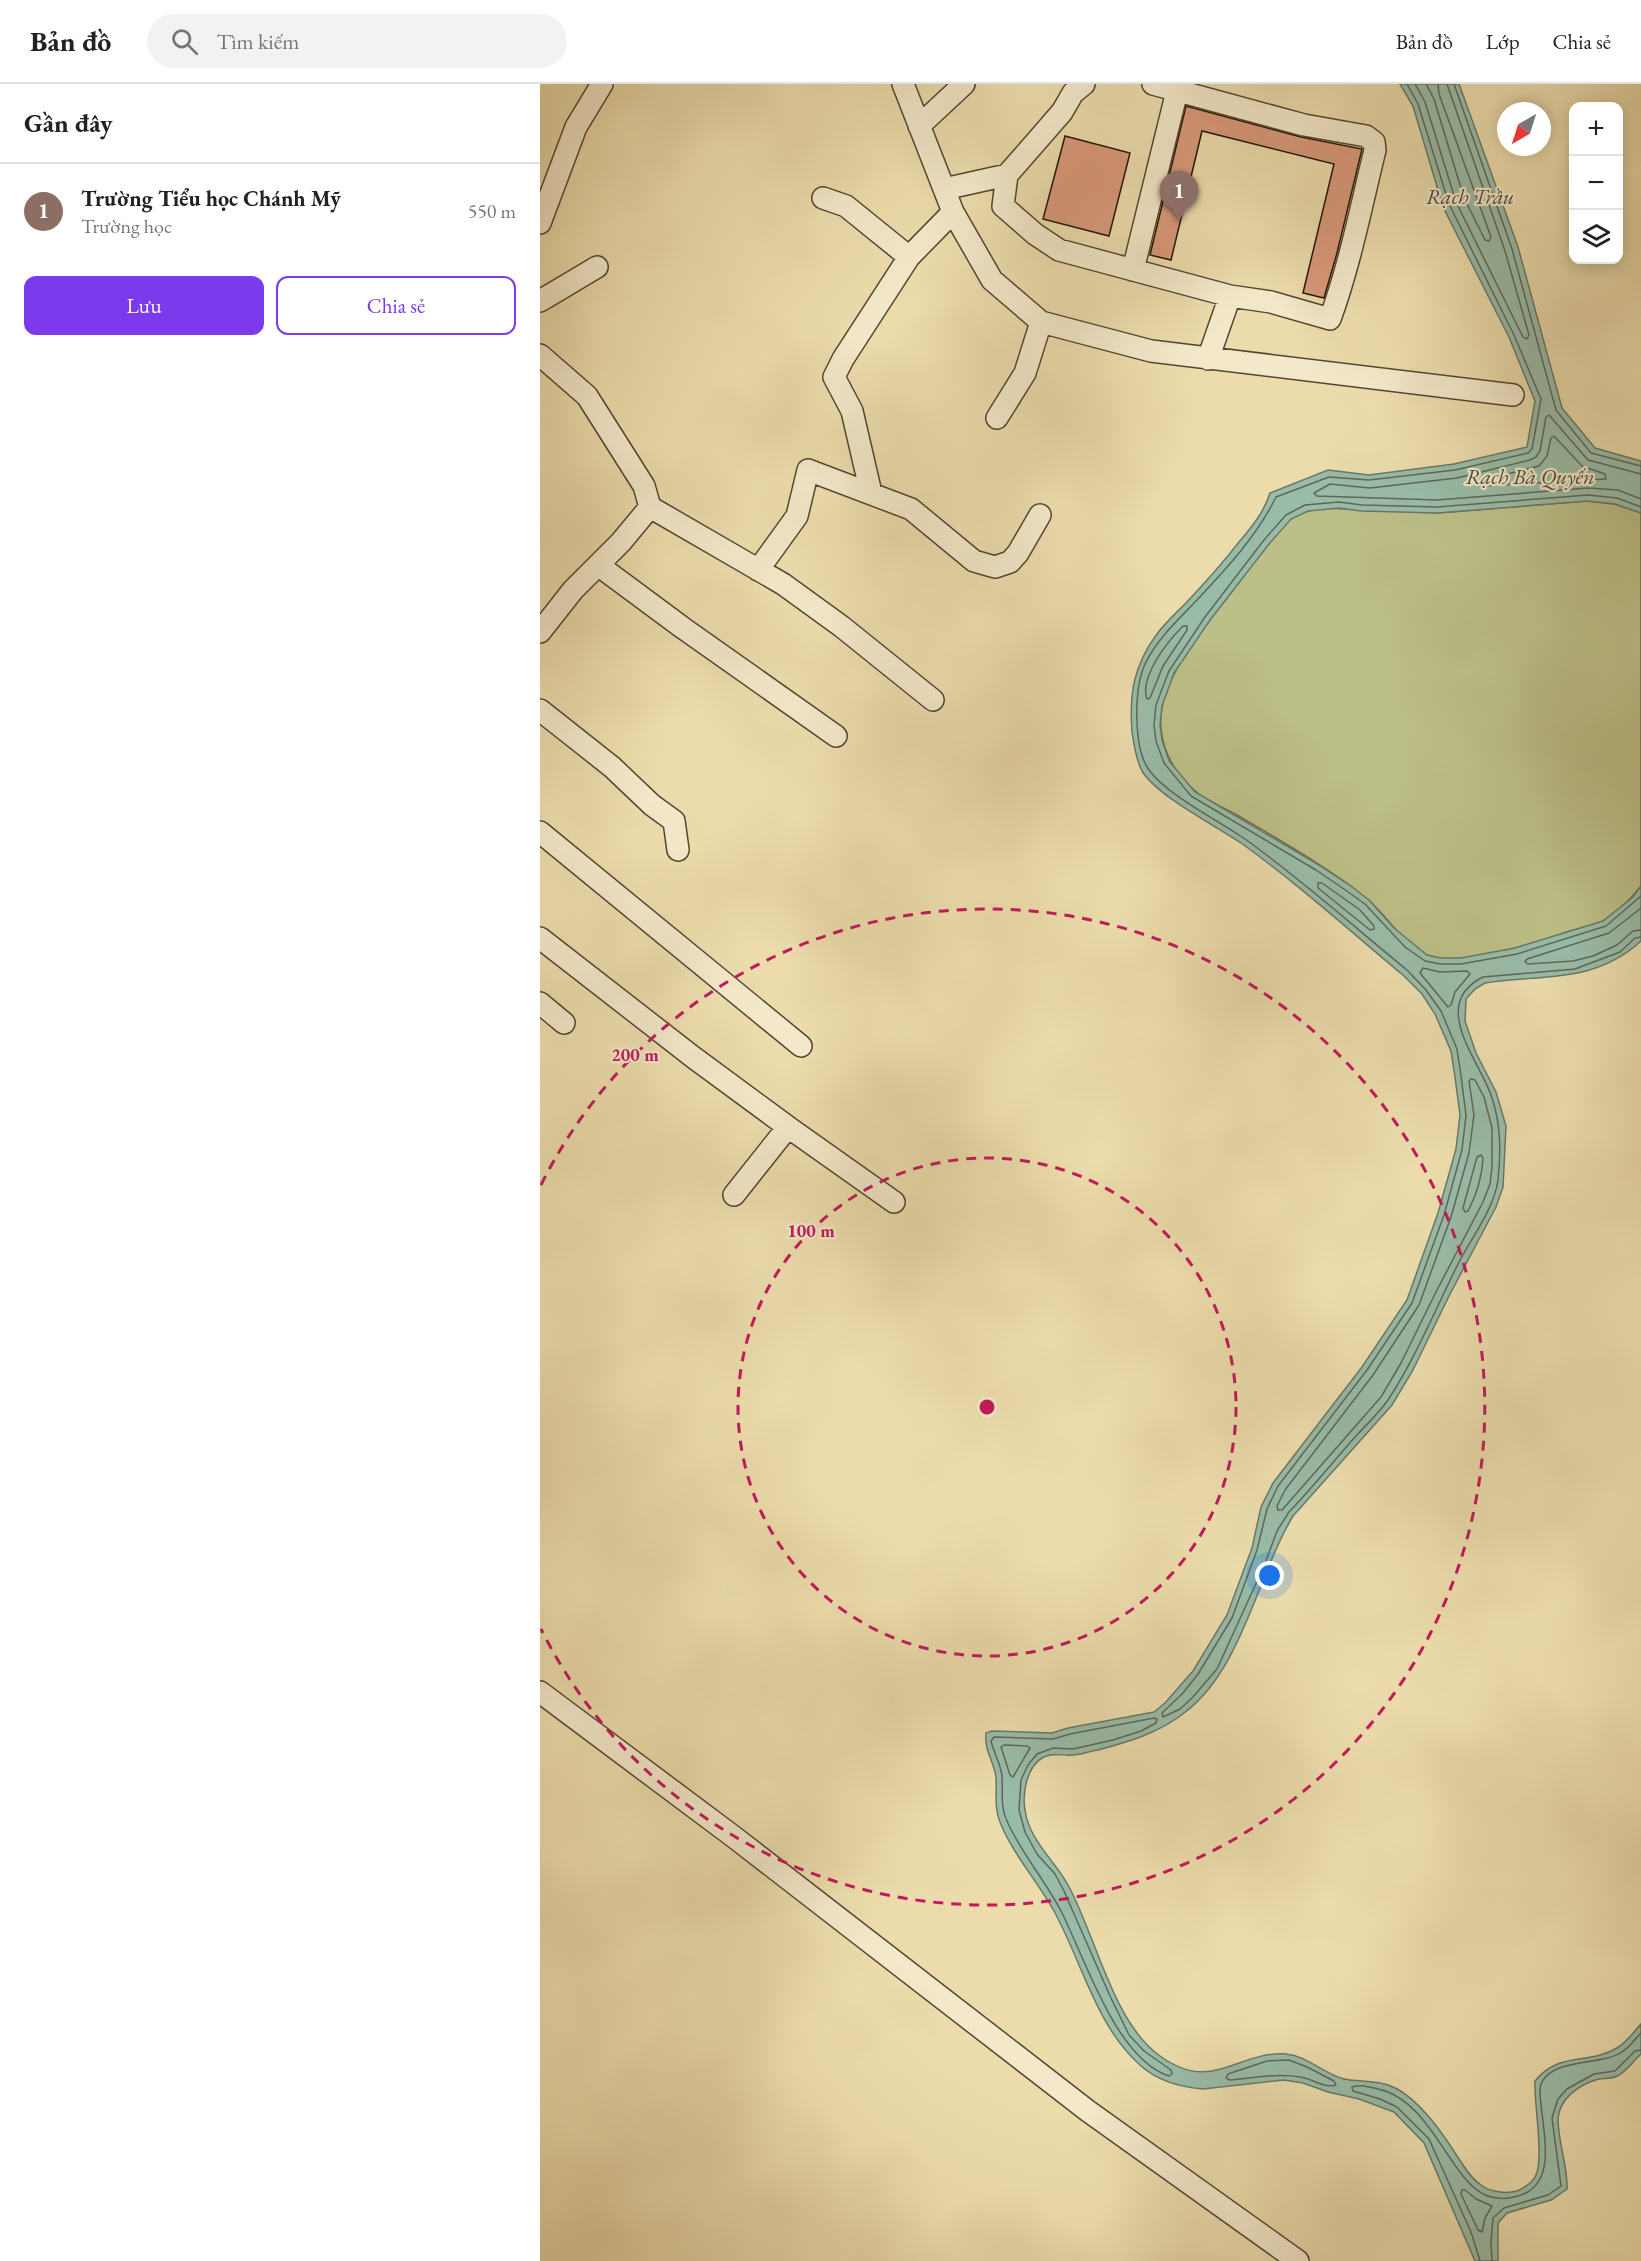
<!DOCTYPE html>
<html lang="vi">
<meta charset="utf-8">
<style>
:root{--surface:#fff;--page:#f2f2f2;--text:#222;--muted:#767676;--line:#e0e0e0;--accent:#7c3aed}
body{margin:0;font-family:"EB Garamond",serif;background:var(--page);color:var(--text)}
.controls{position:absolute;right:18px;top:18px;display:grid;overflow:hidden;border-radius:12px;box-shadow:0 3px 15px #0003}
.controls button{width:54px;height:54px;display:grid;place-items:center;padding:0;border:0;border-bottom:2px solid var(--line);background:var(--surface);color:var(--text);font:30px sans-serif}
.compass{position:absolute;left:957px;top:18px;width:54px;height:54px;border-radius:50%;background:var(--surface);box-shadow:0 3px 15px #0003;rotate:219deg}
.you{position:absolute;left:730px;top:1492px;width:21px;height:21px;margin:-15px;border:4px solid #fff;border-radius:50%;background:#1a73e8;box-shadow:0 0 0 9px #1a73e833}
.badge{display:grid;place-items:center;width:39px;height:39px;border-radius:50%;background:var(--accent);color:#fff;font-size:20px;font-weight:700}
.pin{position:absolute;translate:-50% -50px;filter:drop-shadow(0 2px 3px #0008)}
.pin::after{content:'';position:absolute;top:32px;width:21px;height:18px;background:inherit;clip-path:polygon(0 0,100% 0,50% 100%)}
.list{margin:0;padding:0;list-style:none}
h2{display:flex;justify-content:space-between;align-items:center;height:78px;margin:0;padding:0 24px;font-size:26px}
h2 small{font-size:20px;font-weight:400;color:var(--muted)}
.list li{display:grid;grid-template-columns:39px 1fr auto;gap:18px;align-items:center;box-sizing:border-box;height:96px;padding:0 24px;border-top:2px solid var(--line)}
.list b{display:block;font-size:22px;white-space:nowrap}
.list p{margin:0;font-size:20px;white-space:nowrap;color:var(--muted)}
.list em{font-size:20px;font-style:normal;color:var(--muted)}
.actions{display:flex;gap:12px;padding:18px 24px}
.actions a{flex:1;padding:14px 0;border:2px solid var(--accent);border-radius:12px;text-align:center;font-size:21px;color:var(--accent)}
.actions .main{background:var(--accent);color:#fff}
.icon{flex:none;width:33px;height:33px;fill:none;stroke:currentColor;stroke-width:2;stroke-linecap:round;stroke-linejoin:round}
.map{position:relative;flex:none;width:1101px;height:2177px;overflow:hidden}
header{display:flex;align-items:center;gap:36px;box-sizing:border-box;height:84px;padding:0 30px;background:var(--surface);border-bottom:2px solid var(--line)}
header strong{font-size:28px}
nav{display:flex;gap:33px;margin-inline-start:auto;font-size:21px}
.search{width:420px;height:54px;background:var(--page);display:flex;align-items:center;gap:15px;box-sizing:border-box;padding:0 21px;border-radius:33px;color:var(--muted);font-size:22px}
main{display:flex}
aside{flex:1;background:var(--surface)}
.map>svg:first-child{display:block}
.green{fill:#bcbf87;stroke:#6e6a49;stroke-width:1.5}
.water{fill:#99bca8;stroke:#687969;stroke-width:1.5}
.lines{fill:none;stroke-linecap:round;stroke-linejoin:round}
.shore{stroke:#5c685a;stroke-width:1.5}
.building{fill:#d9997a;stroke:#1f150b;stroke-width:1.5}
.minor-casing{stroke:#524733;stroke-width:24}
.minor{stroke:#f3e8c9;stroke-width:21}
.ring{fill:none;stroke:#c2185b;stroke-width:3;stroke-dasharray:10 8}
.labels{text-anchor:middle;stroke-width:4.5;stroke-linejoin:round;paint-order:stroke}
.water-label{font-size:22px;font-style:italic;fill:#4a4f42;stroke:#f3e8c9}
.centre{fill:#c2185b;stroke:#f3e8c9;stroke-width:3}
.ring-label{font-size:18px;text-anchor:middle;font-weight:bold;fill:#c2185b;stroke:#f3e8c9;stroke-width:4.5;stroke-linejoin:round;paint-order:stroke}
</style>
<header>
<strong>Bản đồ</strong>
<div class="search"><svg class="icon" aria-label="search" viewBox="0 0 24 24"><circle cx="10" cy="10" r="6"/><path d="M15 15l6 6"/></svg>Tìm kiếm</div>
<nav><a>Bản đồ</a><a>Lớp</a><a>Chia sẻ</a></nav>
</header>
<main>
<aside>
<h2>Gần đây<small></small></h2>
<ul class="list">
<li><span class="badge" style="background:#8d6e63">1</span><div><b>Trường Tiểu học Chánh Mỹ</b><p>Trường học</p></div><em>550 m</em></li>
</ul>
<div class="actions"><a class="main">Lưu</a><a>Chia sẻ</a></div>
</aside>
<div class="map">
<svg width="1101" height="2177" viewBox="0 0 1101 2177">
<rect width="100%" height="100%" fill="#ecdcac"/>
<filter id="stains"><feTurbulence type="fractalNoise" baseFrequency=".00333" numOctaves="4"/><feColorMatrix values="0 0 0 0 .2 0 0 0 0 .09 0 0 0 0 .02 0 0 0 .5 -.17"/></filter>
<radialGradient id="worn" r=".72"><stop offset=".6" stop-color="#630" stop-opacity="0"/><stop offset="1" stop-color="#630" stop-opacity=".3"/></radialGradient>
<path class="green" d="M1047,417L1075,420L1101,429V802C1091,815 1079,827 1065,836C1055,842 1041,844 1030,847C996,858 923,884 889,872C862,862 848,831 826,814C786,782 741,757 697,731C683,723 665,716 654,706C635,689 623,669 621,644C616,599 664,544 690,510C709,486 727,456 750,436C759,428 772,426 784,424L898,429Z"/>
<path class="water" d="M860,0H919L978,163L1022,324L1055,364L1101,377V429L1075,420L1047,417L898,429L821,427L799,424L768,427L751,435L729,460L670,536L634,589L622,622L620,641L622,656L629,677L655,708L779,781L808,800L829,816L854,844L887,871L901,874H921L975,864L1063,837L1093,813L1101,802V857C1054,900 1003,890 945,899L935,905L926,915L925,937L936,969L956,1008L966,1042L963,1103L956,1123L908,1214L873,1286L852,1321L753,1432C717,1492 702,1586 644,1629C619,1649 588,1658 558,1666C550,1667 541,1671 533,1671C521,1672 513,1668 502,1674C487,1683 482,1709 485,1726C489,1756 514,1776 528,1801C556,1852 573,1939 620,1972C672,2010 696,1967 746,1970C768,1972 783,1990 804,1995C818,1998 833,1996 848,2001C876,2010 902,2048 917,2072C924,2082 930,2094 941,2101C950,2108 966,2110 977,2107C984,2104 993,2098 996,2091C1004,2073 994,2020 995,1997C1019,1967 1049,1981 1077,1964C1086,1959 1094,1948 1101,1940V1970C1094,1976 1086,1988 1077,1992C1072,1995 1064,1994 1059,1995C1039,2000 1019,2015 1018,2035C1018,2059 1028,2082 1027,2105L1011,2116L967,2129L958,2139V2177H935L884,2059L854,2028L819,2015L788,2008L763,1999L744,1996L663,2005C640,2003 617,1997 600,1981C556,1942 542,1878 514,1827C498,1798 472,1769 460,1738C454,1724 457,1708 456,1693C454,1678 444,1666 446,1649L452,1647L512,1649L528,1644L614,1628L625,1619L653,1587L687,1531L712,1464L721,1423L733,1399L822,1283L867,1216L898,1129L916,1065L920,1031L915,993L911,967L895,930L882,910L863,891C810,847 757,799 701,759C676,742 617,712 602,687C596,676 594,661 592,648C589,609 594,581 617,550C625,539 636,529 645,520C664,500 682,480 699,458C712,443 724,428 730,409L788,386L829,391L914,380L987,363L995,317L969,253L903,123L873,22Z"/>
<g class="lines">
<path class="shore" d="M867,0L878,20L909,120L974,251L1001,315L992,365L988,369L915,386L829,396L789,393L736,413C717,452 686,485 656,517C638,536 617,555 605,580C594,604 593,664 609,686C628,712 678,736 705,755C761,795 813,842 867,886L886,906L901,927L917,965L921,992L926,1031L922,1066L904,1131L872,1219L827,1286L738,1402L727,1425L717,1466L692,1534L658,1590L643,1609L622,1629L623,1633L640,1625L653,1613L677,1585L724,1482L737,1447L749,1428C772,1404 793,1378 815,1353C826,1341 839,1329 848,1316C876,1273 896,1224 919,1178C932,1153 954,1125 958,1096C961,1067 961,1039 951,1011C938,974 889,920 943,893L1035,885L1080,868L1095,854L1101,853
M875,0L885,18L916,118L983,253L987,255L989,251L965,167L907,0
M886,0L894,15L924,114L945,156L949,157L951,153L899,10L898,0
M914,0L972,165L1016,326L1051,369L1101,382
M1014,352L1042,382L1065,390L1066,395L939,402L940,397L999,382L1007,372L1011,354Z
M1101,390L1048,376L1009,331L1006,333L1000,367L996,373L990,376L917,394L830,404L790,400L774,409L777,412L897,416L1048,404L1078,406L1101,415
M1101,423L1077,414L1048,411L897,423L822,421L799,418L765,421L746,431L724,456L665,533L629,587L616,621L614,641L616,657L624,679L651,712L776,786L804,805L825,820L865,863L885,877L900,880H921L977,870L1066,842L1101,812
M643,542H647V546L623,582L610,614L607,615C599,593 628,557 643,542Z
M778,799H782L820,826L834,842V845L830,846L778,804Z
M1101,824L1069,849L987,875L985,878L988,880L1033,877L1053,872L1077,861L1093,847L1101,846
M883,884L900,888L927,887L930,890L915,908L911,921L908,923L880,889Z
M931,995L935,996L944,1013L952,1044V1083L950,1100L943,1118L896,1208L861,1279L841,1313L742,1426H738L737,1422L745,1406L833,1291L879,1221L911,1133L929,1069L934,1031L929,997Z
M941,1071L943,1074C942,1094 937,1110 928,1127L925,1128L923,1124L937,1073Z
M614,1634L617,1635L616,1639L601,1647L573,1656L533,1665L513,1664L497,1670L488,1681L481,1696L479,1726L485,1748L497,1770L515,1790L524,1807L570,1912L589,1951L604,1967L631,1986L632,1990L629,1992C576,1975 545,1874 521,1827C505,1796 481,1769 467,1737C460,1723 463,1707 462,1692C461,1681 454,1669 451,1657L454,1653L513,1655L530,1650Z
M464,1661L487,1662L490,1664L473,1693L470,1691L461,1663Z
M749,1976L767,1983L794,1997L796,2001C785,2005 771,1994 760,1993C736,1989 714,1994 690,1996L686,1994L688,1990L727,1977Z
M925,2106L936,2115L952,2122L945,2134L942,2148L938,2146L921,2110L922,2106Z
M940,2177L931,2148L889,2055L857,2023L840,2015L813,2007L812,2003C820,2000 829,2003 838,2005C894,2017 911,2103 951,2113C963,2116 975,2114 986,2109C1016,2093 1003,2047 1001,2020C1000,2014 999,2004 1002,1998C1014,1974 1061,1982 1082,1968C1089,1964 1095,1955 1101,1949
M952,2177L951,2157L953,2134L964,2124L1008,2111L1021,2102L1012,2034L1018,2015L1027,2005L1054,1990L1075,1987L1095,1967L1101,1966"/>
</g>
<path class="building" d="M646,22L761,53L822,65L797,169L784,214L763,209L794,80L662,47L631,176L610,171Z
M525,52L590,69L569,152L503,135Z"/>
<g class="lines">
<g class="minor-casing">
<path id="minor" d="M363,0L413,128L452,196L501,238L611,267L973,311
M544,0L533,9L522,28L467,91L463,122L495,150L519,166L690,212L668,275
M613,0L764,41L826,52L834,58L835,66C821,123 810,180 790,235L731,218L690,212
M379,42L424,0
M404,105L467,91
M283,114L306,122L369,173
M0,139L36,43L62,0
M593,186L637,7
M0,217L57,183
M0,271L47,312L104,402L110,423L81,458L33,506L0,548
M457,334L485,289L501,238
M331,409L312,327L294,293L303,275L369,173L413,128
M110,423L243,500L301,542L393,616
M58,481L143,544L296,652
M218,486L257,432L268,386L371,425L434,477L455,483L470,478L478,469L500,431
M0,626L72,683L112,721L134,737L138,766
M0,748L261,962
M0,854L153,973L248,1043L194,1111
M0,919L24,939
M248,1043L354,1118
M0,1608L194,1753L548,2027L758,2177"/>
</g>
<use href="#minor" class="minor"/>
</g>
<g class="ring">
<circle cx="447" cy="1323" r="249"/>
<path d="M1 1101A498 498 0 1 1 1 1545"/>
</g>
<g class="labels">
<g class="water-label">
<text x="930" y="120">Rạch Trầu</text>
<text x="990" y="400">Rạch Bà Quyến</text>
</g>
</g>
<circle cx="447" cy="1323" r="9" class="centre"/>
<g class="ring-label">
<text x="95" y="977">200 m</text>
<text x="271" y="1153">100 m</text>
</g>
<rect width="100%" height="100%" filter="url(#stains)"/>
<rect width="100%" height="100%" fill="url(#worn)"/>
</svg>
<div class="controls">
<button>+</button>
<button>−</button>
<button><svg class="icon" aria-label="layers" viewBox="0 0 24 24"><path d="M12 4l9 5-9 5-9-5zM3 14l9 5 9-5"/></svg></button>
</div>
<svg class="compass" viewBox="-18 -18 36 36"><path d="M0-13l5 13h-10z" fill="#e53935"/><path d="M0 13l5-13h-10z" fill="#767676"/></svg>
<div class="you"></div>
<div class="pin badge" style="left:639px;top:137px;background:#8d6e63">1</div>
</div>
</main>
